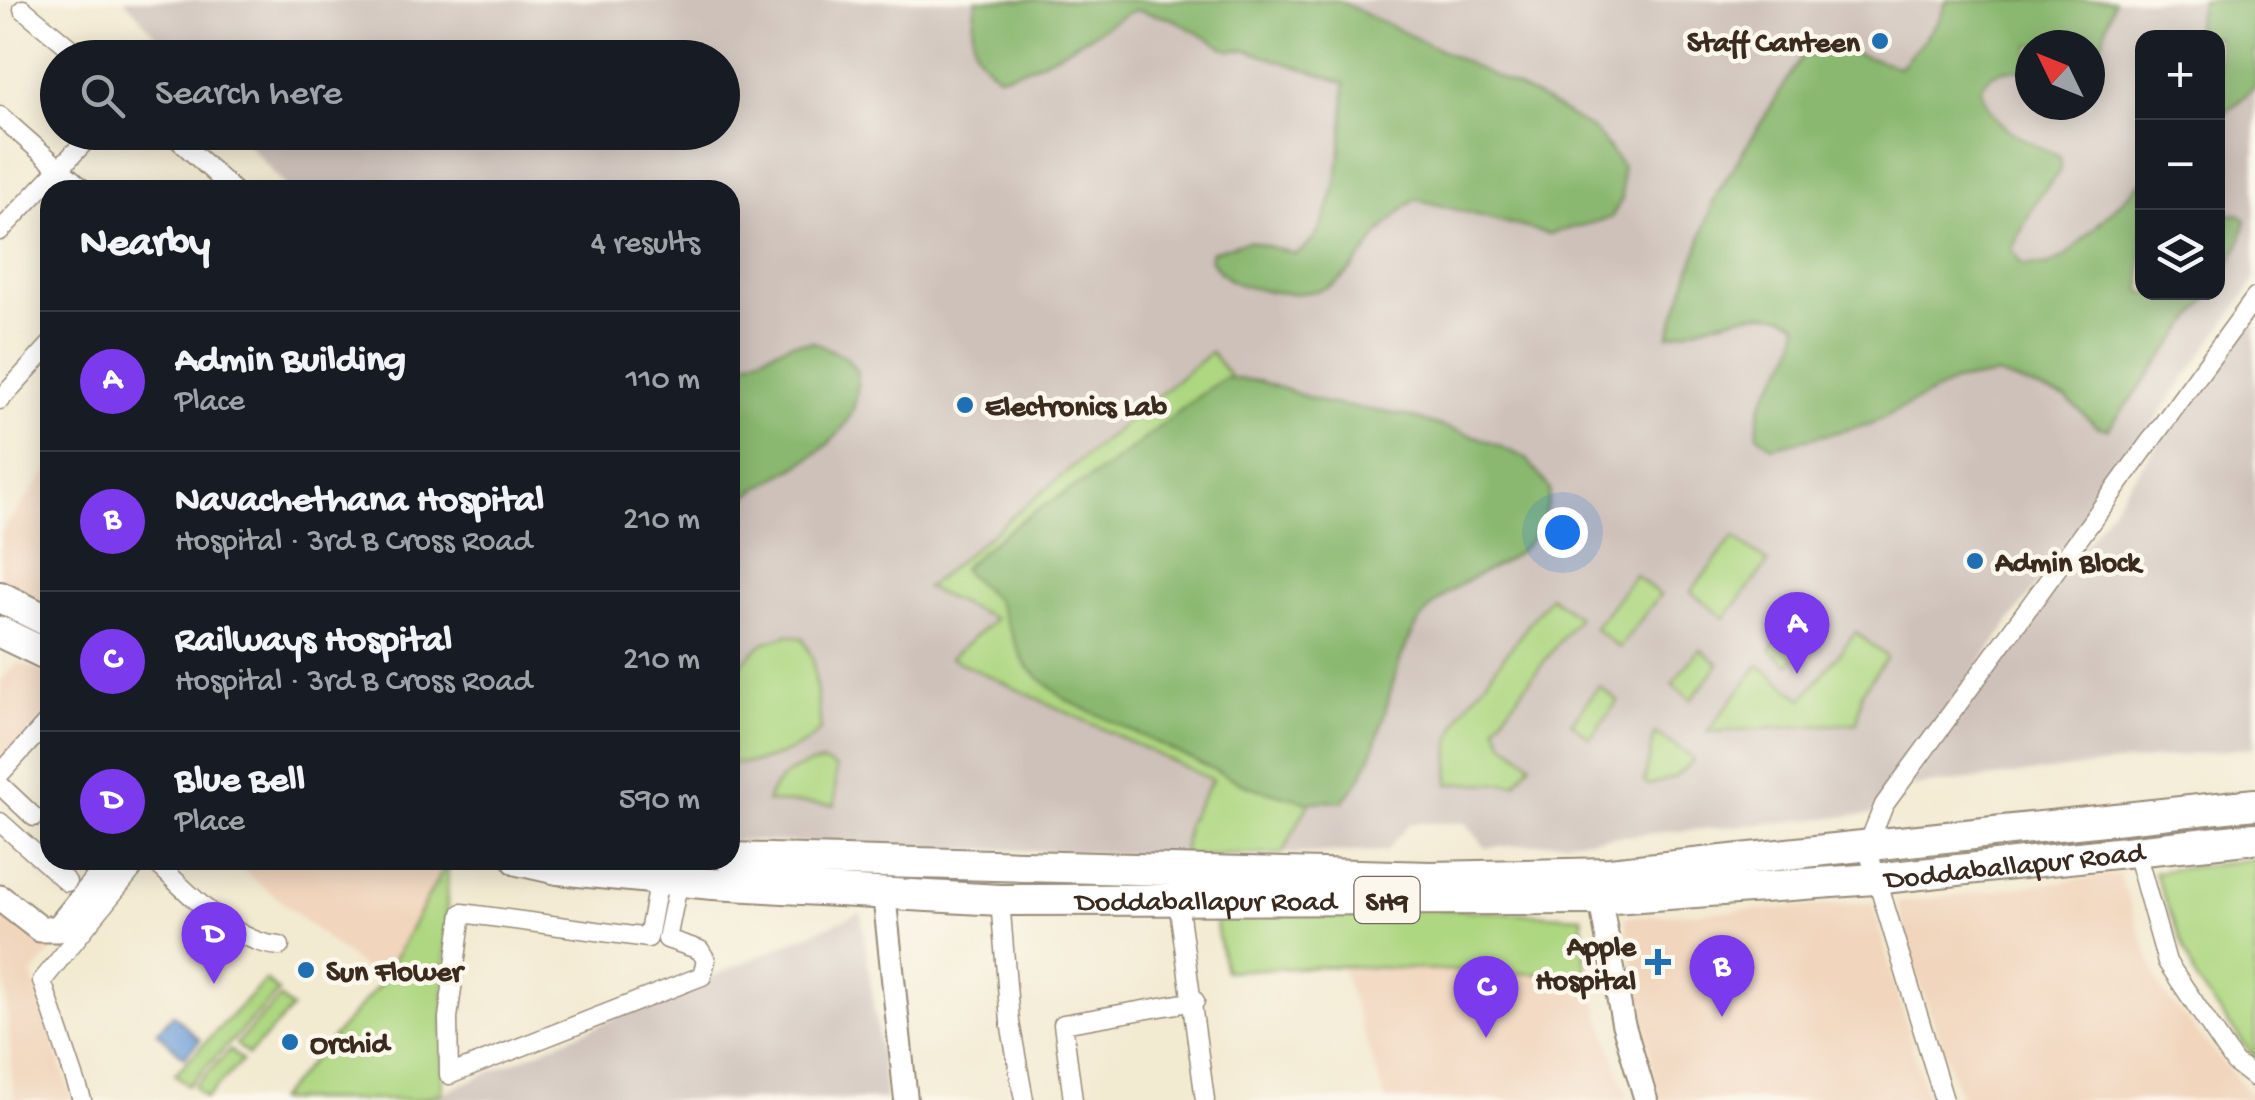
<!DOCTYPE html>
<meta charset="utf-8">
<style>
:root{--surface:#171b24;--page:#242831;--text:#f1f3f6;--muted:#9ea1a6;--line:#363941;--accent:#7c3aed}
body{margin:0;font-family:"Gochi Hand",sans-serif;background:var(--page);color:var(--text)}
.controls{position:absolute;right:30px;top:30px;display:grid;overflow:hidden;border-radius:20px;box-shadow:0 5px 25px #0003}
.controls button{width:90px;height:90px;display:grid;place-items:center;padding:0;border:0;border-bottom:2px solid var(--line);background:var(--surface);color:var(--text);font:50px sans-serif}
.compass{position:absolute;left:2015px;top:30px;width:90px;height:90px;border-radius:50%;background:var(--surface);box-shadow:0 5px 25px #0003;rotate:313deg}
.you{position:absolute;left:1562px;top:532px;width:35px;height:35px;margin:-25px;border:8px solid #fff;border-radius:50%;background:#1a73e8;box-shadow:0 0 0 15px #1a73e833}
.badge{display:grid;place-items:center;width:65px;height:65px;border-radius:50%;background:var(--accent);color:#fff;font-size:32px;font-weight:700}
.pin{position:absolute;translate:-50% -82px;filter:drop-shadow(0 2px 5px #0008)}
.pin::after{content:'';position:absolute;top:52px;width:35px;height:30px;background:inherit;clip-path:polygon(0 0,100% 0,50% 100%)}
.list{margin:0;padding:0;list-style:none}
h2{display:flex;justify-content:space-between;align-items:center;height:130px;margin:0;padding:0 40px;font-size:42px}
h2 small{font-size:32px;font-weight:400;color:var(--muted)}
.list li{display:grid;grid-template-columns:65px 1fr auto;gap:30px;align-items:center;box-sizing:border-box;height:140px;padding:0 40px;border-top:2px solid var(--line)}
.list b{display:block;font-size:38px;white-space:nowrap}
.list p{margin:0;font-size:32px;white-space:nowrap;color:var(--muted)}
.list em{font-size:32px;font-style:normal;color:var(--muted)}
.icon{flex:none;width:55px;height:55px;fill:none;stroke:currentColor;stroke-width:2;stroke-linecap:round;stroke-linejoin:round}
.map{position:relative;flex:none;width:2255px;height:1100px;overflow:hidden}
.search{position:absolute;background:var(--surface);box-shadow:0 5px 25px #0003;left:40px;top:40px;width:700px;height:110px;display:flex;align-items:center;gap:25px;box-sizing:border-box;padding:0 35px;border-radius:55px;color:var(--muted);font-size:38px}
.panel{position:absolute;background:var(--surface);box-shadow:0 5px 25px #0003;left:40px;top:180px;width:700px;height:690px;border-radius:30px}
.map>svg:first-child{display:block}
.built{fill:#f1d5bd}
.industrial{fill:#cec1ba;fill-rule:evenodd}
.green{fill:#aed781;stroke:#748050;stroke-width:2.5}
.forest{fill:#8ab86f;stroke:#627146;stroke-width:2.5}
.water{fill:#709fd9;stroke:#56647c;stroke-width:2.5}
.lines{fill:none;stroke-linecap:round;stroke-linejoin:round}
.minor-casing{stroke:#978a78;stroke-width:21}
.tertiary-casing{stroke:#978a78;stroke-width:26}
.secondary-casing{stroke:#978a78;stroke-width:29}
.primary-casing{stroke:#978a78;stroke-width:34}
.minor{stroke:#fff;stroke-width:18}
.tertiary{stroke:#fff;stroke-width:22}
.secondary{stroke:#fff;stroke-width:25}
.primary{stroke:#fff;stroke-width:30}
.poi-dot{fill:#1f6fb2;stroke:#fbf7ec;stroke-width:4}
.labels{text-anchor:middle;stroke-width:9;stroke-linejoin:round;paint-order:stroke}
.shield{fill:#fbf7ec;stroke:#75685c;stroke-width:2.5}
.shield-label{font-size:28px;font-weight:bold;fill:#3b2a1e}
.poi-label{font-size:30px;font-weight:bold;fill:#3b2a1e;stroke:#fbf7ec;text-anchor:start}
.street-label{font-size:30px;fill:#3b2a1e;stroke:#fbf7ec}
</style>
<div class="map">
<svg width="2255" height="1100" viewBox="0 0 2255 1100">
<rect width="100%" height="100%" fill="#fbf7ec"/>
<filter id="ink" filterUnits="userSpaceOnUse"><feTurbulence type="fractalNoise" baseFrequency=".01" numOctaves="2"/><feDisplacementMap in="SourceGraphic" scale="20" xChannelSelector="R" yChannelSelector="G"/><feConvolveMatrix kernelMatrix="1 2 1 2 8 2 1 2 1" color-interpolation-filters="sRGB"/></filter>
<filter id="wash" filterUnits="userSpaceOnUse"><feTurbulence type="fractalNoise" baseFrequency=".0048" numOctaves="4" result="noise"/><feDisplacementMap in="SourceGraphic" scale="40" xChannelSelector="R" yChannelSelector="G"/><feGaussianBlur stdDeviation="2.25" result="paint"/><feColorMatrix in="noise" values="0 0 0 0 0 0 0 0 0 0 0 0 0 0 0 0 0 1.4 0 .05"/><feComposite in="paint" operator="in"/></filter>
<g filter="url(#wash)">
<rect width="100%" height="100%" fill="#f3ead2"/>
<path class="built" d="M50,468V606L0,582V534Z
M18,662L50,675V712L0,768V681Z
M231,860H448L381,983Z
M2119,874L2162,992L2255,1100H1962L1913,965L1898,903Z
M1872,903L1927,1100H1659L1625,917Z
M9,913L52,950L32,975L72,1100H14L0,914Z
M1341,966L1587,976L1628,1100H1386Z"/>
<path class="industrial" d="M125,0H2255V281L1872,814L1486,848L1466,823H1410L1386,851L1282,854L1411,608L996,619L951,657L1212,781L1187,823L1183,856L730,840V190H288L239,133L722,132V58L174,57ZM2142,38H2218V292H2142ZM2030,45H2090V105H2030Z
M2255,309V747L1909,787L2089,539Z
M861,912L886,1100H415L442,1093Z"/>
<path class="green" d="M1211,352L1411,608L1282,854L1183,856L1187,823L1212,780L950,658L995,619L926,588Z
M1734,537L1768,563L1725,618L1691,592Z
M1635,575L1660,595L1619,648L1594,628Z
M1550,596L1578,617L1496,725L1503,741L1531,763L1516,783L1449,784L1450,742L1462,712Z
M1798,614L1817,629L1789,665L1770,650Z
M1856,632L1887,657L1862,692L1857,723L1707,732L1759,665L1803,699Z
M788,635L803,638L813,660L821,729C806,749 754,768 730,762V675L763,643Z
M1700,649L1719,664L1691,700L1672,684Z
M1599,686L1618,701L1590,738L1571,723Z
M1655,733L1692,757V762L1674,778L1649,785L1644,782Z
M824,762L836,768L835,805L767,802C774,777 799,764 824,762Z
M2255,859V1058L2197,982L2154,872Z
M448,860L442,1093L415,1100H277L381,983Z
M1210,895L1582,917L1587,976L1341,966L1225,971Z
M266,980L279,992L188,1086L175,1074Z
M280,998L292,1009L248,1055L236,1044Z
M230,1050L242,1061L206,1098L194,1087Z"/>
<path class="forest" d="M976,0H1337L1545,101L1596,132L1622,166V199L1611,218L1549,234L1416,199C1354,243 1360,307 1268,291C1241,287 1225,283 1210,259L1212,251L1249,241L1296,254C1341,229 1344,130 1345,83L1247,50H1228L1173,19L1135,10C1090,32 1048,66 999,76C966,51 972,39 976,0Z
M1947,0H2114L2101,45L2090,58V45H2030V71C2009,68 1992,67 1981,88C1994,132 2022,137 2060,157V171L2037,199L2012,249L2022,265L2045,266L2064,258L2142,181V292L2212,293L2108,429L2096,426L2066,398L1997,375L1954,382L1871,424L1772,447L1758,435C1753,385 1800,369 1798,323C1766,300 1705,327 1669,335L1715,197L1803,55L1847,51L1900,67L1938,22Z
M2202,0H2255V87L2218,120V38L2193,37Z
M2239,214L2246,220L2240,244L2218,286V215Z
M814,342L846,357L857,372C865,452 778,467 730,508V369L791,343Z
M1225,378L1259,381L1326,403L1408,416L1478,437L1526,458L1550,489C1539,576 1473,558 1426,613C1382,666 1391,752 1343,801L1307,802L1248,786L1064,699L1026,666L996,600L962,569C1004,527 1051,502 1101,471C1145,443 1181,405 1225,378Z"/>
<path class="water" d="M173,1014L200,1040L184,1057L157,1032Z"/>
</g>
<g filter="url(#ink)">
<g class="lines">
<g class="minor-casing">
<path id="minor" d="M23,9L82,58
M0,116L84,190
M170,132L233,190
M0,231L94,132
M0,400L50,345
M0,774L50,719
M0,785L34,817
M0,822L67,882
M2136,852L2167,962L2235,1063L2255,1078
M153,860C188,891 231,943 280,946
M659,879L648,938L462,913L448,1018L449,1075L702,976L706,960L700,950L667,939L679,880
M1000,900L1010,1022L1024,1100
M1178,901L1205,1100
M82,1100L42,981L140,860
M1073,1100L1063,1024L1195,1001
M1944,1100L1867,847L1884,805L2255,298"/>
</g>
<g class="tertiary-casing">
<path id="tertiary" d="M884,894L906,1100
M1600,899L1623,1023L1646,1100"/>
</g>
<g class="secondary-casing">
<path id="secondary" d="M0,898L40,929H58L114,860"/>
</g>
<g class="primary-casing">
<g id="primary">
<path d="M0,597L50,622"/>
<path d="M0,632L50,656"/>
<path d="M730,858L1431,877L1610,873L2255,804"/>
<path id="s1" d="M518,860L558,869L713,884L1000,900L1600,899L1874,879L2255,838"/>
</g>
</g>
<use href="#minor" class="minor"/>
<use href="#tertiary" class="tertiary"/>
<use href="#secondary" class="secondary"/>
<use href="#primary" class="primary"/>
</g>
</g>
<g class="poi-dot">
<circle cx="1880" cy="41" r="10"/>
<circle cx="965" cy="405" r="10"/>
<circle cx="1975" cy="561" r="10"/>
<path d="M1653 947h10v10h10v10h-10v10h-10v-10h-10v-10h10z"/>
<circle cx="306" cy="970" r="10"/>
<circle cx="290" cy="1042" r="10"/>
</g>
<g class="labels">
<rect class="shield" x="1354.5" y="877" width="65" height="46" rx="8"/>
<g class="shield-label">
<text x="1387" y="910">SH9</text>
</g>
<g class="poi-label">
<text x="1860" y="51" text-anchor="end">Staff Canteen</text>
<text x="985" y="415">Electronics Lab</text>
<text x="1995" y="571">Admin Block</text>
<text x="1636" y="955" text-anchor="end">Apple<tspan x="1636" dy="34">Hospital</tspan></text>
<text x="326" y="980">Sun Flower</text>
<text x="310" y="1052">Orchid</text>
</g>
<g class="street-label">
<text dy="10" stroke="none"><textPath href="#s1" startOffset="1500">Doddaballapur Road</textPath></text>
<text dy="10" stroke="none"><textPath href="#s1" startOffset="690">Doddaballapur Road</textPath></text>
</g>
</g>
</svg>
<div class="controls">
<button>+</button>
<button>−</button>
<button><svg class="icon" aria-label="layers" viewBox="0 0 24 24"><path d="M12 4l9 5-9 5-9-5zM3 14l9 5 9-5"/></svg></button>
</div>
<svg class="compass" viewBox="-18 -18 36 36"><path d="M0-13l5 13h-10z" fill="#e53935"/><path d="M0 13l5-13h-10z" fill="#9ea1a6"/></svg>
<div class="you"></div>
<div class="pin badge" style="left:1797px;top:674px">A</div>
<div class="pin badge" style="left:1722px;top:1017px">B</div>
<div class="pin badge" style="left:1486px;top:1038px">C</div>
<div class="pin badge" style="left:214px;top:984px">D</div>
<div class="search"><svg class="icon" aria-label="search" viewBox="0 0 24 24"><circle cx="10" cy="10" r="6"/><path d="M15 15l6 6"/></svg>Search here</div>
<section class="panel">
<h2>Nearby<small>4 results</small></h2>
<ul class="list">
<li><span class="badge">A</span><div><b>Admin Building</b><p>Place</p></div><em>110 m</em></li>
<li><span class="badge">B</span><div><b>Navachethana Hospital</b><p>Hospital · 3rd B Cross Road</p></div><em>210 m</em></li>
<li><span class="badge">C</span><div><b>Railways Hospital</b><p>Hospital · 3rd B Cross Road</p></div><em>210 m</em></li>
<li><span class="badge">D</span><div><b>Blue Bell</b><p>Place</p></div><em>590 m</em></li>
</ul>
</section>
</div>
